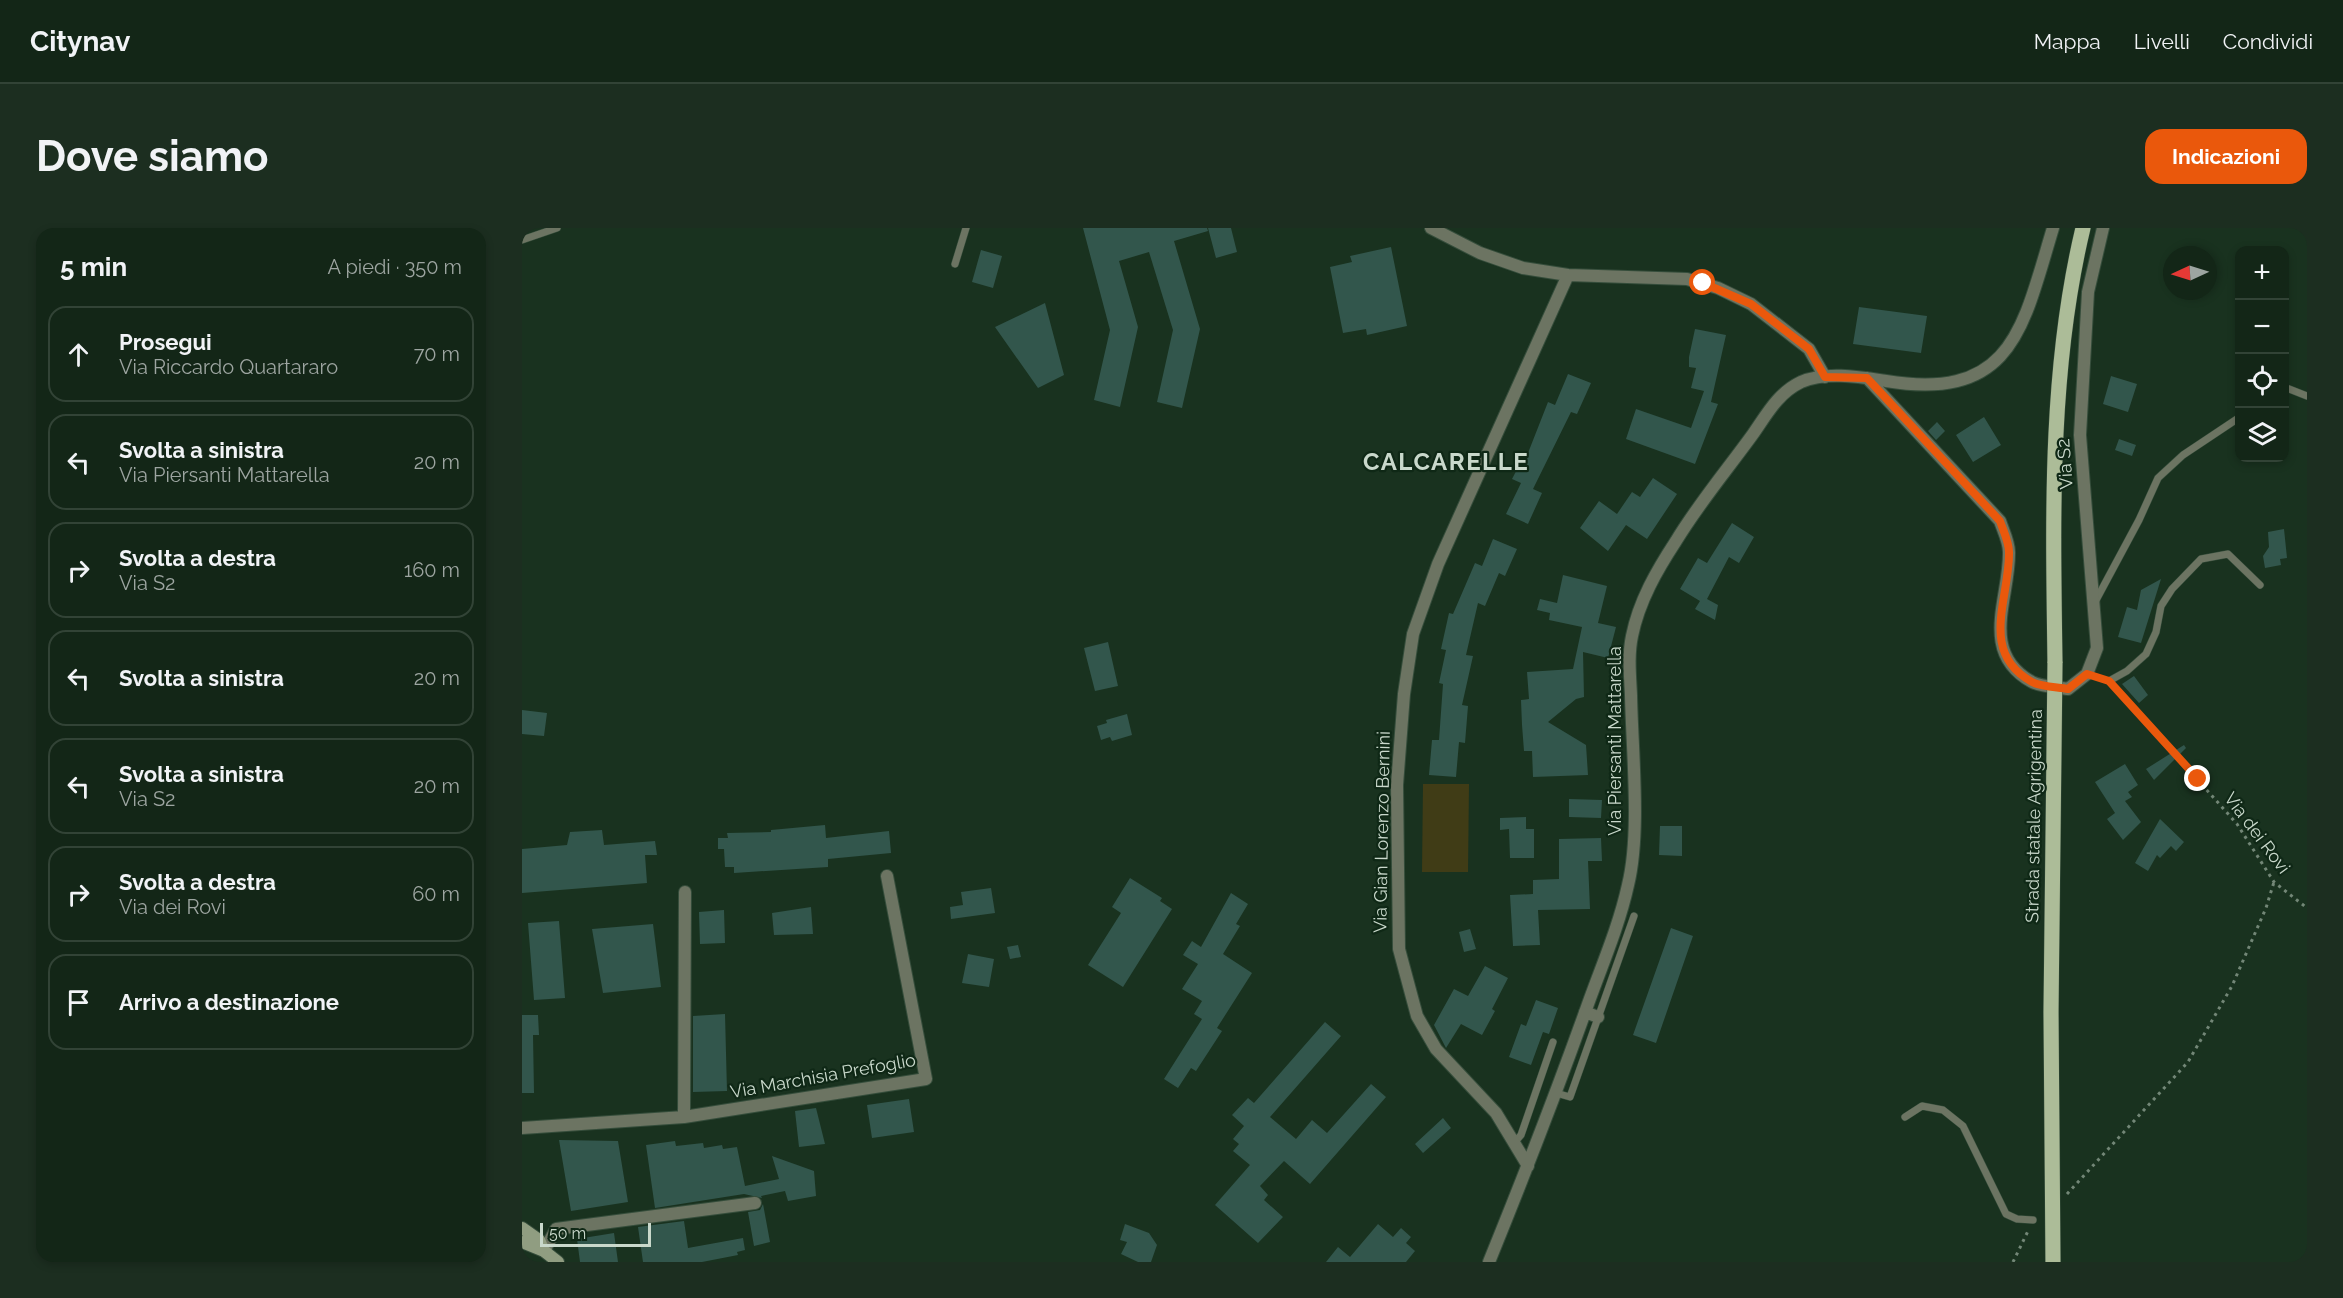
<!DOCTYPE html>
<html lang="it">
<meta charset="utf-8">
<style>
:root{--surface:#132617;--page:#1c2e20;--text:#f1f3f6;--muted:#9da5a1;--line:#324336;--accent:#ea580c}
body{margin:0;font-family:Raleway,sans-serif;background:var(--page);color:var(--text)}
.controls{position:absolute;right:18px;top:18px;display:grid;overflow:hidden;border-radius:12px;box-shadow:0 3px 9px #0003}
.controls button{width:54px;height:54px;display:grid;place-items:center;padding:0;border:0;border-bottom:2px solid var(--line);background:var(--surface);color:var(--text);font:30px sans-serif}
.compass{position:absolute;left:1641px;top:18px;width:54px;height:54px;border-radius:50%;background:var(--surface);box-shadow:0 3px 9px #0003;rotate:266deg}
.scale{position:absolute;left:18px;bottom:15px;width:111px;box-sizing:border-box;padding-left:6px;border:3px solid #c9d8cb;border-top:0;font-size:16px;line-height:21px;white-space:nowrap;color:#c9d8cb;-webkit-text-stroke:4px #0f2816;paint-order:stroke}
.stop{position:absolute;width:18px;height:18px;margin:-14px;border:4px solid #ea580c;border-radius:50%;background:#fff}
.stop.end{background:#ea580c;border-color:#fff;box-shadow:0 2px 6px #0008}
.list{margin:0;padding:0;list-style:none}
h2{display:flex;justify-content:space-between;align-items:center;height:78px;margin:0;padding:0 24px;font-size:26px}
h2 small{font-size:20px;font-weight:400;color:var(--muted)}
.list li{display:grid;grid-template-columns:39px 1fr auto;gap:18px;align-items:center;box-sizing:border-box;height:96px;margin:0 12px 12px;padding:0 12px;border:2px solid var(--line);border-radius:18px}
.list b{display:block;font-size:22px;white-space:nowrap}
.list p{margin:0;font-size:20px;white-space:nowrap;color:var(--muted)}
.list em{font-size:20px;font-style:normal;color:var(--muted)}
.icon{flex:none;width:33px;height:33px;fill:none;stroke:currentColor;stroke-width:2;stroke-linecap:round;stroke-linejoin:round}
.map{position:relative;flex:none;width:1785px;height:1034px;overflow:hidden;border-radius:18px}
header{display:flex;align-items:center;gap:36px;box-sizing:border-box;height:84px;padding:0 30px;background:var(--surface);border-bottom:2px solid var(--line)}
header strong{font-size:28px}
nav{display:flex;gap:33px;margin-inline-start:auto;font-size:21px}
.intro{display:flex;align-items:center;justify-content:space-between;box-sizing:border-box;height:144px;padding:0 36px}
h1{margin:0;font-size:42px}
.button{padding:15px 27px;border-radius:18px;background:var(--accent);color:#fff;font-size:21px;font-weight:700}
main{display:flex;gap:36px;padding:0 36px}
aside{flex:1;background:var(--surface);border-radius:18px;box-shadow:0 3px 9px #0003}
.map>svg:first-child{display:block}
.grass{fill:#403c16}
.building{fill:#32564c}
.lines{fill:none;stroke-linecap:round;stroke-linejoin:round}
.lane-casing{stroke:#354d3b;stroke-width:8}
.street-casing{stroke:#354d3b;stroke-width:14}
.secondary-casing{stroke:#354d3b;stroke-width:14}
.primary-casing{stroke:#354d3b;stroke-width:16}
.path{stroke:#738777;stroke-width:3;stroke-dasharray:3 4.5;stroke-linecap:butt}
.lane{stroke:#6c7462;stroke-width:7}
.street{stroke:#6c7462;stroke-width:12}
.secondary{stroke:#909d81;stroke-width:12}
.primary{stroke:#acbc98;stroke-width:15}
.primary-bridge-casing{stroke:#354d3b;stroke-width:16;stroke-linecap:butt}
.primary-bridge{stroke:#acbc98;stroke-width:15}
.route{stroke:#ea580c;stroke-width:8}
.labels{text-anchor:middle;stroke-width:4.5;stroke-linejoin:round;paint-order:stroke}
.street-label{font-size:18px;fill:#c9d8cb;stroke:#0f2816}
.district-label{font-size:24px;font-weight:bold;letter-spacing:1.5px;fill:#c9d8cb;stroke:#0f2816}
</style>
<header>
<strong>Citynav</strong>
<nav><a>Mappa</a><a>Livelli</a><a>Condividi</a></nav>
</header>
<div class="intro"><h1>Dove siamo</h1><a class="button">Indicazioni</a></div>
<main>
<aside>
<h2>5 min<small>A piedi · 350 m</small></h2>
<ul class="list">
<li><svg class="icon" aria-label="ahead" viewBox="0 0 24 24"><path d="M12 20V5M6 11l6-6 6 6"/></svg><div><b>Prosegui</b><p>Via Riccardo Quartararo</p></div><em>70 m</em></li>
<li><svg class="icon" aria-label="left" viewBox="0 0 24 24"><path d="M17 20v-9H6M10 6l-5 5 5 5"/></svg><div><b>Svolta a sinistra</b><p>Via Piersanti Mattarella</p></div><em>20 m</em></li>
<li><svg class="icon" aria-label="right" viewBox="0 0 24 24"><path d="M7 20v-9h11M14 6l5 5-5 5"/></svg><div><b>Svolta a destra</b><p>Via S2</p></div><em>160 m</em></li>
<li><svg class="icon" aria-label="left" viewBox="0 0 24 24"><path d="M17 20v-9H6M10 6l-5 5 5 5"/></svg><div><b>Svolta a sinistra</b></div><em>20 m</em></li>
<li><svg class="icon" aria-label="left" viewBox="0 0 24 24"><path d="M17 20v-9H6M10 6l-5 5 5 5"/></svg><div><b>Svolta a sinistra</b><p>Via S2</p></div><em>20 m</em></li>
<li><svg class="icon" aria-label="right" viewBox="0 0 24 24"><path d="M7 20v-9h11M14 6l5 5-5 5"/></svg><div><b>Svolta a destra</b><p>Via dei Rovi</p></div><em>60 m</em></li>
<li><svg class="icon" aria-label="arrive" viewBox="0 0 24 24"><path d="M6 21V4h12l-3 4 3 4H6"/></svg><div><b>Arrivo a destinazione</b></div></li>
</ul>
</aside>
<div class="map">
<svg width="1785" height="1034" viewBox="0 0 1785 1034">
<rect width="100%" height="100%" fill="#19321f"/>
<path class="grass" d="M901,556H947L946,644H900Z"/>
<path class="building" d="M561,0H685L686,3L652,13L678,101L660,180L635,174L651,102L627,24L597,33L616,99L598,179L572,172L588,102Z
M686,0H709L715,24L694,30Z
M869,19L885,98L845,107L844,101L821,105L808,39L830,34L828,28Z
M459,22L480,28L471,60L450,54Z
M523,75L542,147L516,160L473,99Z
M1337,79L1405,88L1399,125L1331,116Z
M1173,101L1204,107L1189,174L1196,176L1173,236L1104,211L1114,181L1169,200L1182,163L1169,160L1174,140L1167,139V129Z
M1046,146L1069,155L1055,186L1049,184L1011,261L1020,265L1006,296L984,286L999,255L990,251L1004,224L1006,225L1026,174L1033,177Z
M1589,148L1615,156L1606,184L1581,176Z
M1462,189L1479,217L1451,234L1434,207Z
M1415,194L1423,203L1414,212L1406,203Z
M1597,211L1614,217L1610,228L1593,222Z
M1131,250L1155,266L1125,311L1104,297L1086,323L1058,300L1077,273L1095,286L1110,264L1118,269Z
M1210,295L1232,309L1217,335L1207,329L1185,371L1196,377L1193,392L1173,381L1178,373L1158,361L1176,330L1185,335Z
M1762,301L1765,330L1758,331L1759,337L1743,340L1741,328L1747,319L1746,304Z
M971,311L995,321L983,348L977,345L963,378L956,375L944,427L951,428L940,477L946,478L943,515L937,514L934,549L907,547L910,512H917L921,456L917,455L924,422L919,421L927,385L931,386L953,335L960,338Z
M1041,347L1085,358L1076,395L1094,399L1086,430L1061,424L1062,469L1054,471L1026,494L1064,517L1066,547L1011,549L1010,523H1002L1000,497L999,472L1007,471L1005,444L1051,441L1060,399L1027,392L1028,385L1015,382L1018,371L1035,375Z
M1639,351L1619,415L1596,409L1605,379L1615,382L1619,362Z
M586,414L596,458L573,463L562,420Z
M1612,448L1626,467L1617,475L1600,456Z
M0,482L25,485L22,508L0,506Z
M605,486L610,507L590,513L588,509L579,512L575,498L585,495L584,492Z
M1662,517L1664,520L1632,552L1624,541Z
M1603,536L1616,557L1606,564L1610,569L1603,573L1619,594L1601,612L1585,591L1593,585L1573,554Z
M1047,571L1080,572L1079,590L1047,589Z
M1004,589V601H1012V630H988L987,601L978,602V590Z
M1638,591L1662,614L1654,623L1649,618L1638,630L1635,627L1626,643L1613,635Z
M303,597L304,610L367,603L369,625L306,631V639L212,645V639H203L202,621H196V610H206L205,605L249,604V602Z
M1138,598H1160V628L1137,627Z
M80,602L82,617L133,613L135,627H123L125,655L0,665V621L45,617L48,604Z
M1079,610L1080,633H1066L1068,681L1016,682L1018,717L991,718L988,667L1011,666V652L1037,651V611Z
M608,650L640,670L638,673L650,681L601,759L566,737L599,685L590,679Z
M469,660L473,685L429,691L428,679L441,677L439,664Z
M709,665L726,676L714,696L718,698L701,726L730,745L695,800L700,803L674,843L669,840L656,860L642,851L680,791L672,786L680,773L660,761L676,736L661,727L670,713L679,719Z
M289,679L291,706L252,707L250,685Z
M202,682L203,715L178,716L177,684Z
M37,693L43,770L12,772L6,695Z
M131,696L139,759L81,765L70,701Z
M1149,700L1171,708L1134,815L1111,807Z
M948,701L954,721L942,724L937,704Z
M496,717L499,729L488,731L485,719Z
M446,726L472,731L467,759L440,755Z
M963,738L986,750L970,781L973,783L960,807L939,796L924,820L912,797L932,761L946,768Z
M1014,772L1036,780L1027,806L1021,804L1009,837L987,829L999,796L1004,798Z
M203,786L205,863L171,864V788Z
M0,787H16L17,807H11L12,865H0Z
M803,794L819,808L748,889L774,911L790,892L805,905L849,856L864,869L788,956L762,933L738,958L746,967L742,972L761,989L736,1015L693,977L728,937L711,923L717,916L711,911L722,898L710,887L726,870L732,875Z
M387,871L392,904L350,910L345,877Z
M294,880L303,916L277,919L273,883Z
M921,890L929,900L901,925L893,916Z
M37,912L96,913L106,974L49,983Z
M153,913L154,918L181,915L182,920L200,917L201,921L215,919L223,958L257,951L250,928L292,943L294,968L266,973L263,963L239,968L240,970L222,966L133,980L124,917Z
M241,976L248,1014L232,1018L226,984L238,982Z
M162,993L166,1020L221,1010L223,1022L215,1024L216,1027L180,1034H121L116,999Z
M603,996L627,1005L635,1017L629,1034H616L599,1026L605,1014L598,1012Z
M856,996L871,1009L879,1000L889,1009L884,1015L893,1023L884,1034H804L816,1019L828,1029Z
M92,1005L96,1034H58L55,1011Z"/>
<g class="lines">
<g class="lane-casing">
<path id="lane" d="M0,12L35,0
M433,36L444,0
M1762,159L1785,168
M1573,374L1617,292L1636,250L1661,227L1718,189
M1587,453L1605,443L1624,426L1634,404L1639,378L1650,361L1679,331L1706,326L1738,357
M1034,865L1048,869L1112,688
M1383,889L1400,878L1421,882L1441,898L1484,986L1495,991L1511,992
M992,915L999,907L1031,814"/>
</g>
<g class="street-casing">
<path id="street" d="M909,0L958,25L1001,40L1046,47L1165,51L1196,60L1229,76L1287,121L1303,149
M1345,150L1478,293C1481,302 1487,314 1487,324C1488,370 1456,424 1510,454C1520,459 1536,459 1546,461L1565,446L1575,420L1558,207L1566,64L1581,0
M1063,784L1076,789
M162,889L163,664
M0,900L162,889L404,851L365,648
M1006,938L974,885L914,821L895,788L877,721L875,557L882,466L891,406L916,336L1046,47
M22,1023L34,1001L233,975
M967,1034C1002,948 1035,863 1066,776C1080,737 1097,698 1106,657C1119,604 1110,523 1109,467C1108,447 1106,427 1110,408C1117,373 1135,342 1154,313C1177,275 1205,242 1231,206C1245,186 1256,165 1279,154C1304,143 1338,149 1364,153C1491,174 1501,99 1531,0"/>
</g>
<g class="secondary-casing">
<path id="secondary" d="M0,1000L17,1012L22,1023L36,1034
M0,1014L22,1023"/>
</g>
<g class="primary-casing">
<path id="primary" d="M1533,435C1531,290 1527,142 1561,0"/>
</g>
<path class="path" d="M1595,461L1715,596L1752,654L1785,680
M1545,966L1666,834L1710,758L1744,680L1752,654
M1491,1034L1506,1003"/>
<use href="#lane" class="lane"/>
<use href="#street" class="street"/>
<use href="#secondary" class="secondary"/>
<use href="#primary" class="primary"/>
<g class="primary-bridge-casing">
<path id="primary-bridge" d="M1531,1034L1529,784L1533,435"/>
</g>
<use href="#primary-bridge" class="primary-bridge"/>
</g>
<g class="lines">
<path class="route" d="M1181,55L1229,76L1287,121L1303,149L1345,150L1478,293C1481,302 1487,314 1487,324C1488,370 1456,424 1510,454C1520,459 1536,459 1546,461L1565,446L1587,453L1676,551"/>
</g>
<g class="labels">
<g class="street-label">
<text transform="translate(1543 236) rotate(-94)" y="6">Via S2</text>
<text transform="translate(1093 513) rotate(-90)" y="6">Via Piersanti Mattarella</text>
<text transform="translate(1512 588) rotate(-89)" y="6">Strada statale Agrigentina</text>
<text transform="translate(860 604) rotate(-89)" y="6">Via Gian Lorenzo Bernini</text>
<text transform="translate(1735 605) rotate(53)" y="6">Via dei Rovi</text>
<text transform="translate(301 848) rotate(-10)" y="6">Via Marchisia Prefoglio</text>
</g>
<g class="district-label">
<text x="924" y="242">CALCARELLE</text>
</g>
</g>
</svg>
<div class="controls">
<button>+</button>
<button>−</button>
<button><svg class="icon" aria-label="locate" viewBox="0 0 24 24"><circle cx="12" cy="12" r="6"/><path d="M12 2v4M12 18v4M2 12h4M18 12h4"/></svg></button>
<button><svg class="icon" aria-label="layers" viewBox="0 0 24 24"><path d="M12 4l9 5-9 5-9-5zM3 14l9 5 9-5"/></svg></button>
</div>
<svg class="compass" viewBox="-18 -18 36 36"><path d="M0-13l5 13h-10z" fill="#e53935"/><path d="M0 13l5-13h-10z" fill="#9da5a1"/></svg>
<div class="scale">50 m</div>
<div class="stop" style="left:1181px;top:55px"></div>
<div class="stop end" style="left:1676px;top:551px"></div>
</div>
</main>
